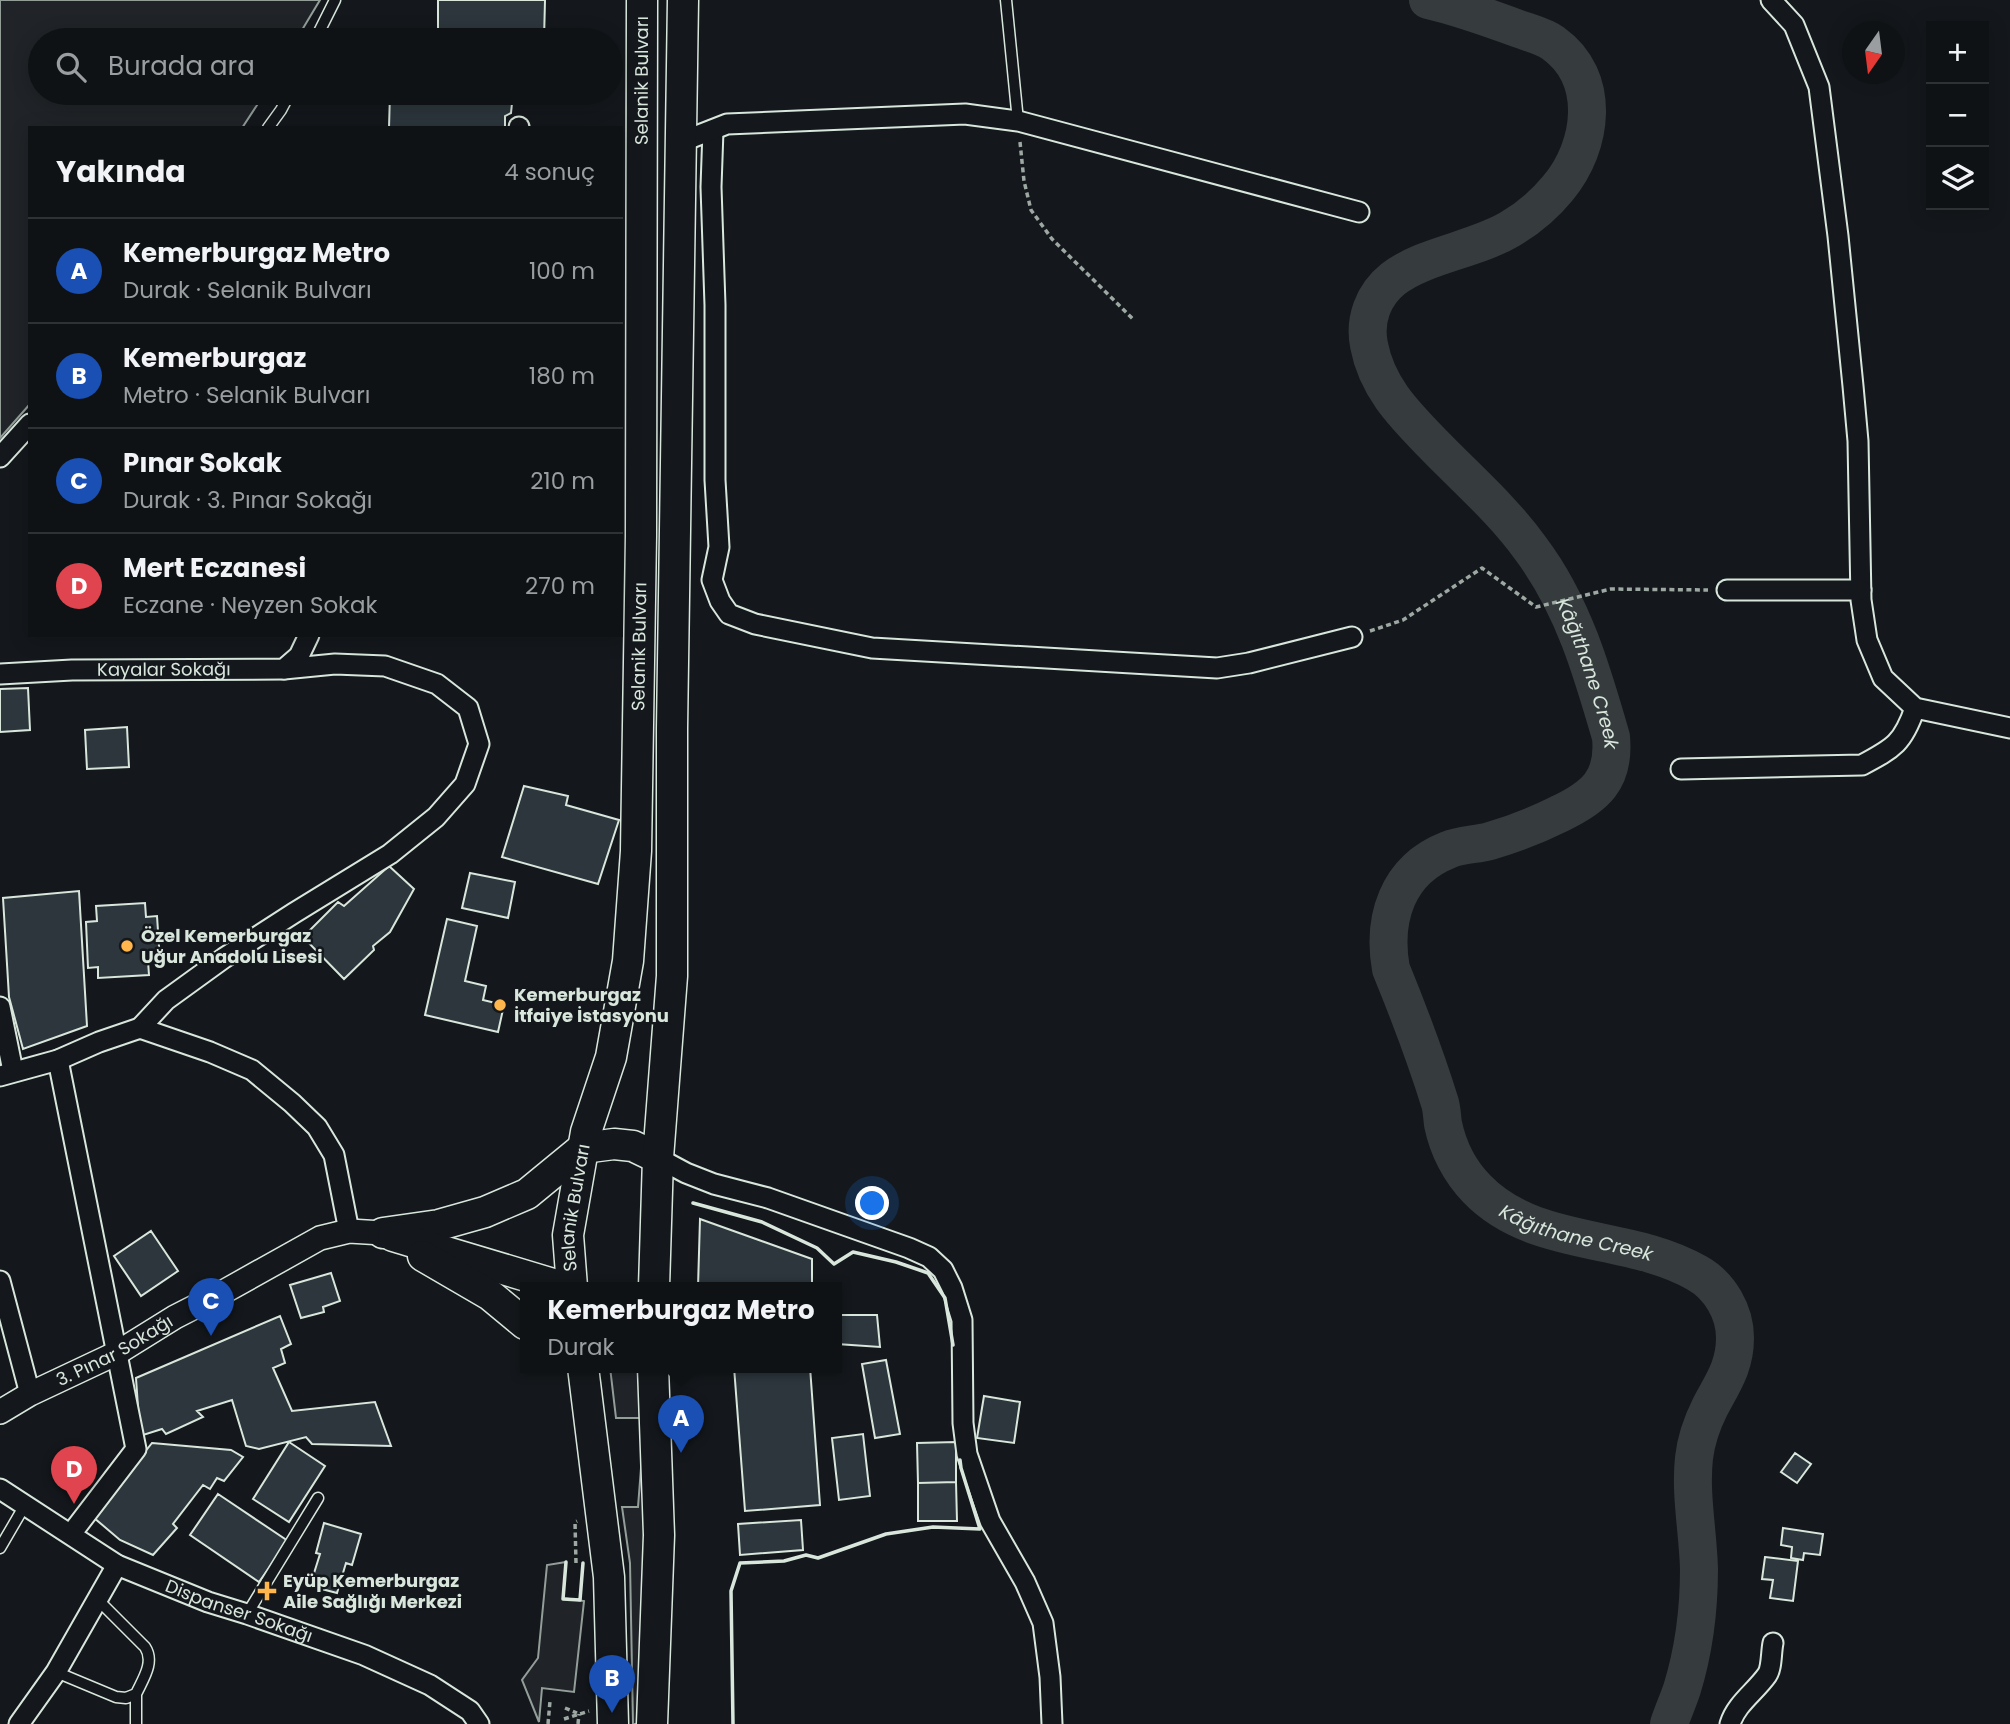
<!DOCTYPE html>
<html lang="tr">
<meta charset="utf-8">
<style>
:root{--surface:#0f1215;--page:#181b1e;--text:#f1f3f6;--muted:#9b9ea0;--line:#2f3234;--accent:#ffb74d}
body{margin:0;font-family:Poppins,sans-serif;background:var(--page);color:var(--text)}
.controls{position:absolute;right:21px;top:21px;display:grid;overflow:hidden;border-radius:0px;box-shadow:0 4px 18px #0003}
.controls button{width:63px;height:63px;display:grid;place-items:center;padding:0;border:0;border-bottom:2px solid var(--line);background:var(--surface);color:var(--text);font:35px sans-serif}
.compass{position:absolute;left:1842px;top:21px;width:63px;height:63px;border-radius:50%;background:var(--surface);box-shadow:0 4px 18px #0003;rotate:194deg}
.you{position:absolute;left:873px;top:1204px;width:24px;height:24px;margin:-18px;border:5px solid #fff;border-radius:50%;background:#1a73e8;box-shadow:0 0 0 10px #1a73e833}
.badge{display:grid;place-items:center;width:46px;height:46px;border-radius:50%;background:var(--accent);color:#fff;font-size:23px;font-weight:700}
.pin{position:absolute;translate:-50% -58px;filter:drop-shadow(0 2px 4px #0008)}
.pin::after{content:'';position:absolute;top:37px;width:24px;height:21px;background:inherit;clip-path:polygon(0 0,100% 0,50% 100%)}
.popup{position:absolute;left:520px;top:1282px;width:322px;height:91px;box-sizing:border-box;display:grid;place-content:center;border-radius:0px;background:var(--surface);filter:drop-shadow(0 2px 5px #0005);font-size:23px;white-space:nowrap;color:var(--muted)}
.popup b{font-size:26px;color:var(--text)}
.popup::after{content:'';position:absolute;left:50%;top:100%;margin-left:-14px;border:14px solid transparent;border-top-color:var(--surface)}
.list{margin:0;padding:0;list-style:none}
h2{display:flex;justify-content:space-between;align-items:center;height:91px;margin:0;padding:0 28px;font-size:30px}
h2 small{font-size:23px;font-weight:400;color:var(--muted)}
.list li{display:grid;grid-template-columns:46px 1fr auto;gap:21px;align-items:center;box-sizing:border-box;height:105px;padding:0 28px;border-top:2px solid var(--line)}
.list b{display:block;font-size:26px;white-space:nowrap}
.list p{margin:0;font-size:23px;white-space:nowrap;color:var(--muted)}
.list em{font-size:23px;font-style:normal;color:var(--muted)}
.icon{flex:none;width:38px;height:38px;fill:none;stroke:currentColor;stroke-width:2;stroke-linecap:round;stroke-linejoin:round}
.map{position:relative;flex:none;width:2010px;height:1724px;overflow:hidden}
.search{position:absolute;background:var(--surface);box-shadow:0 4px 18px #0003;left:28px;top:28px;width:595px;height:77px;display:flex;align-items:center;gap:18px;box-sizing:border-box;padding:0 24px;border-radius:38px;color:var(--muted);font-size:26px}
.panel{position:absolute;background:var(--surface);box-shadow:0 4px 18px #0003;left:28px;top:126px;width:595px;height:511px;border-radius:0px}
.map>svg:first-child{display:block}
.green{fill:#202428;stroke:#939e99;stroke-width:2}
.lines{fill:none;stroke-linecap:round;stroke-linejoin:round}
.river{stroke:#363b3e;stroke-width:38}
.building{fill:#2c363c;stroke:#d8e6dc;stroke-width:2}
.service-casing{stroke:#d8e6dc;stroke-width:13}
.minor-casing{stroke:#d8e6dc;stroke-width:23}
.tertiary-casing{stroke:#d8e6dc;stroke-width:26}
.primary-casing{stroke:#d8e6dc;stroke-width:33}
.path{stroke:#9da8a2;stroke-width:3.5;stroke-dasharray:5 3.5;stroke-linecap:butt}
.service{stroke:#14181c;stroke-width:10}
.minor{stroke:#14181c;stroke-width:19}
.tertiary{stroke:#14181c;stroke-width:23}
.primary{stroke:#14181c;stroke-width:30}
.wall{stroke:#d8e6dc;stroke-width:3.5}
.poi-dot{fill:#ffb74d;stroke:#14181c;stroke-width:2.5}
.labels{text-anchor:middle;stroke-width:5;stroke-linejoin:round;paint-order:stroke}
.street-label{font-size:18px;fill:#d8e6dc;stroke:#14181c}
.poi-label{font-size:18px;font-weight:bold;fill:#d8e6dc;stroke:#14181c;text-anchor:start}
.water-label{font-size:19px;font-style:italic;fill:#d8e6dc;stroke:#14181c}
</style>
<div class="map">
<svg width="2010" height="1724" viewBox="0 0 2010 1724">
<rect width="100%" height="100%" fill="#14181c"/>
<path class="green" d="M0,0H320L296,40H40V93H265L242,128H30V404L0,438Z
M610,1367H642V1418H616Z
M643,1442L648,1563L643,1724H633L630,1563L622,1507H638Z
M566,1562L563,1598L584,1601L574,1692L542,1688L539,1722L522,1680L538,1658L547,1565Z"/>
<g class="lines">
<path class="river" id="s1" d="M1428,0C1459,7 1489,18 1519,29C1530,33 1543,36 1553,43C1602,78 1593,146 1558,188C1545,204 1527,219 1510,229C1475,250 1424,255 1393,279C1373,295 1364,320 1369,345C1377,388 1405,415 1434,445C1467,479 1503,510 1531,549C1573,605 1592,671 1611,737C1615,780 1595,797 1559,814C1537,825 1514,834 1490,841C1476,845 1461,844 1448,850C1397,870 1382,919 1391,969C1409,1013 1426,1058 1440,1103C1442,1110 1442,1117 1443,1124C1448,1148 1460,1172 1477,1189C1535,1249 1628,1233 1697,1273C1720,1286 1735,1312 1735,1338C1735,1367 1722,1384 1710,1407C1702,1423 1696,1440 1694,1458C1690,1494 1698,1532 1699,1569C1699,1609 1694,1650 1682,1689C1678,1701 1673,1712 1669,1724"/>
</g>
<path class="building" d="M438,0H545L544,40H438Z
M390,93H513L511,113L505,116V128H389Z
M28,688L30,730L0,732V689Z
M127,727L129,767L87,769L85,730Z
M524,786L568,796L566,805L619,820L598,884L502,857Z
M389,866L414,889L390,932L373,946L374,950L344,979L303,937L338,902L344,906Z
M470,873L515,882L508,918L462,908Z
M79,891L87,1026L23,1049L9,997L3,898Z
M145,903L146,917L157,916L160,961H148L149,975L98,978V967L88,968L86,922L97,921L96,906Z
M447,919L477,926L465,981L486,986L483,1000L504,1005L498,1032L425,1015Z
M700,1219L812,1259V1287H698Z
M151,1231L178,1271L141,1296L114,1256Z
M331,1273L340,1301L323,1307L324,1312L301,1318L290,1285Z
M837,1315H877L880,1347L837,1344Z
M280,1316L291,1344L281,1349L285,1363L273,1368L292,1411L375,1402L391,1446L312,1444L306,1437L259,1449L246,1446L232,1400L197,1411L203,1417L166,1434L162,1429L140,1436L136,1378Z
M886,1360L900,1434L875,1438L862,1364Z
M734,1367H810L820,1505L745,1511Z
M984,1396L1020,1402L1014,1443L977,1438Z
M863,1434L870,1496L839,1500L832,1438Z
M289,1442L325,1466L289,1522L253,1499Z
M956,1442V1482L918,1483L917,1443Z
M152,1443L231,1450L243,1457L224,1481L217,1478L210,1489L203,1485L173,1524L177,1528L153,1555L120,1540L93,1517Z
M1795,1453L1811,1464L1797,1483L1781,1472Z
M956,1482L957,1521H918V1483Z
M218,1494L288,1541L259,1582L190,1535Z
M801,1520L803,1550L740,1555L738,1524Z
M324,1523L361,1534L352,1565L346,1563L337,1593L310,1586L320,1554L316,1553Z
M1783,1528L1823,1534L1820,1555L1804,1553L1803,1560L1791,1558L1792,1547L1781,1545Z
M1765,1557L1798,1561L1793,1601L1770,1598L1773,1580L1762,1579Z"/>
<g class="lines">
<g class="service-casing">
<path id="service" d="M1006,0L1018,121
M315,40L335,0
M268,128L281,110L290,93
M0,1548L25,1505
M247,1614L318,1498
M56,1672L116,1697L126,1698L136,1694C143,1679 155,1662 145,1647L98,1600
M136,1694V1724"/>
</g>
<g class="minor-casing">
<g id="minor">
<path d="M1771,0L1794,25L1819,87L1838,236L1853,386L1858,441L1861,600L1867,640L1883,678L1915,708L2010,728"/>
<path d="M519,127V128"/>
<path d="M713,130L711,187L715,305V480L719,547L712,580L720,601L729,614L755,624L872,648L1217,668L1249,663L1352,637"/>
<path d="M681,142L727,124L965,114L1018,121L1359,212"/>
<path d="M0,457L30,424"/>
<path d="M1727,590H1861"/>
<path id="s2" d="M0,674L72,670L284,669L299,656L309,635"/>
<path d="M1681,769L1862,765C1894,748 1903,743 1915,708"/>
<path d="M0,1007L13,1071"/>
<path d="M140,1028L166,1000L224,958L294,913L390,854L436,817L465,784L479,744L468,708L437,684L385,666L335,664L284,669"/>
<path d="M58,1060L136,1449L71,1534"/>
<path d="M0,1076L58,1060L99,1042L140,1028L210,1052L252,1070L292,1103L317,1127L334,1155L349,1231"/>
<path d="M658,1158L686,1173L714,1184L768,1198L909,1248L929,1257L943,1270L952,1288L962,1320L963,1423L967,1454L990,1521L1025,1582L1043,1623L1050,1677L1052,1724"/>
<path d="M0,1281L30,1394"/>
<path id="s3" d="M0,1489L117,1565L208,1602L247,1614L364,1655L430,1685L470,1711L479,1724"/>
<path d="M19,1724L56,1672L117,1565"/>
<path d="M1730,1724C1736,1704 1755,1692 1767,1675C1772,1668 1771,1652 1773,1643"/>
</g>
</g>
<g class="tertiary-casing">
<g id="tertiary">
<path id="s4" d="M0,1412L30,1394L117,1353L175,1317L218,1295L320,1238L349,1231L383,1233"/>
</g>
</g>
<g class="primary-casing">
<g id="primary">
<path d="M383,1233L439,1225L485,1212L527,1194L583,1148L614,1144L633,1146L658,1158"/>
<path d="M393,1236L563,1287"/>
<path d="M423,1256L490,1295L525,1324"/>
<path id="s5" d="M572,1287L568,1235L586,1132L611,1057L628,961L636,851L641,536L642,0"/>
<path d="M654,1287L658,1158L672,976V729L683,0"/>
<path d="M583,1367L609,1577L613,1724"/>
<path d="M652,1724L659,1535L653,1367"/>
</g>
</g>
<path class="path" d="M1020,142L1024,181L1031,210L1052,239L1133,319
M1370,631L1403,620L1482,568L1536,607L1611,589L1708,590
M576,1563L575,1522L577,1521
M565,1708L577,1713
M564,1719L589,1711
M548,1724L550,1701
M578,1724L579,1714"/>
<use href="#service" class="service"/>
<use href="#minor" class="minor"/>
<use href="#tertiary" class="tertiary"/>
<use href="#primary" class="primary"/>
<path class="wall" d="M693,1203L762,1222L817,1248L834,1264L853,1252L896,1262L928,1273L945,1298L953,1345
M566,1562L563,1599L580,1600L583,1563
M733,1724L731,1591L740,1563L784,1561L806,1555L818,1558L886,1534L933,1527L980,1529L961,1468L960,1460"/>
</g>
<g class="poi-dot">
<circle cx="127" cy="946" r="7"/>
<circle cx="500" cy="1005" r="7"/>
<path d="M263.5 1580.5h7v7h7v7h-7v7h-7v-7h-7v-7h7z"/>
</g>
<g class="labels">
<g class="street-label">
<text dy="6" stroke="none"><textPath href="#s5" startOffset="1214">Selanik Bulvarı</textPath></text>
<text dy="6" stroke="none"><textPath href="#s5" startOffset="648">Selanik Bulvarı</textPath></text>
<text dy="6" stroke="none"><textPath href="#s2" startOffset="164">Kayalar Sokağı</textPath></text>
<text dy="6" stroke="none"><textPath href="#s5" startOffset="80">Selanik Bulvarı</textPath></text>
<text dy="6" stroke="none"><textPath href="#s4" startOffset="130">3. Pınar Sokağı</textPath></text>
<text dy="6" stroke="none"><textPath href="#s3" startOffset="270">Dispanser Sokağı</textPath></text>
</g>
<g class="poi-label">
<text x="141" y="942">Özel Kemerburgaz<tspan x="141" dy="21">Uğur Anadolu Lisesi</tspan></text>
<text x="514" y="1001">Kemerburgaz<tspan x="514" dy="21">İtfaiye İstasyonu</tspan></text>
<text x="283" y="1587">Eyüp Kemerburgaz<tspan x="283" dy="21">Aile Sağlığı Merkezi</tspan></text>
</g>
<g class="water-label">
<text dy="7" stroke="none"><textPath href="#s1" startOffset="962">Kâğıthane Creek</textPath></text>
<text dy="7" stroke="none"><textPath href="#s1" startOffset="1741">Kâğıthane Creek</textPath></text>
</g>
</g>
</svg>
<div class="controls">
<button>+</button>
<button>−</button>
<button><svg class="icon" aria-label="layers" viewBox="0 0 24 24"><path d="M12 4l9 5-9 5-9-5zM3 14l9 5 9-5"/></svg></button>
</div>
<svg class="compass" viewBox="-18 -18 36 36"><path d="M0-13l5 13h-10z" fill="#e53935"/><path d="M0 13l5-13h-10z" fill="#9b9ea0"/></svg>
<div class="you"></div>
<div class="pin badge" style="left:681px;top:1453px;background:#1a4fb4">A</div>
<div class="popup"><b>Kemerburgaz Metro</b>Durak</div>
<div class="pin badge" style="left:612px;top:1713px;background:#1a4fb4">B</div>
<div class="pin badge" style="left:211px;top:1336px;background:#1a4fb4">C</div>
<div class="pin badge" style="left:74px;top:1504px;background:#e0444e">D</div>
<div class="search"><svg class="icon" aria-label="search" viewBox="0 0 24 24"><circle cx="10" cy="10" r="6"/><path d="M15 15l6 6"/></svg>Burada ara</div>
<section class="panel">
<h2>Yakında<small>4 sonuç</small></h2>
<ul class="list">
<li><span class="badge" style="background:#1a4fb4">A</span><div><b>Kemerburgaz Metro</b><p>Durak · Selanik Bulvarı</p></div><em>100 m</em></li>
<li><span class="badge" style="background:#1a4fb4">B</span><div><b>Kemerburgaz</b><p>Metro · Selanik Bulvarı</p></div><em>180 m</em></li>
<li><span class="badge" style="background:#1a4fb4">C</span><div><b>Pınar Sokak</b><p>Durak · 3. Pınar Sokağı</p></div><em>210 m</em></li>
<li><span class="badge" style="background:#e0444e">D</span><div><b>Mert Eczanesi</b><p>Eczane · Neyzen Sokak</p></div><em>270 m</em></li>
</ul>
</section>
</div>
